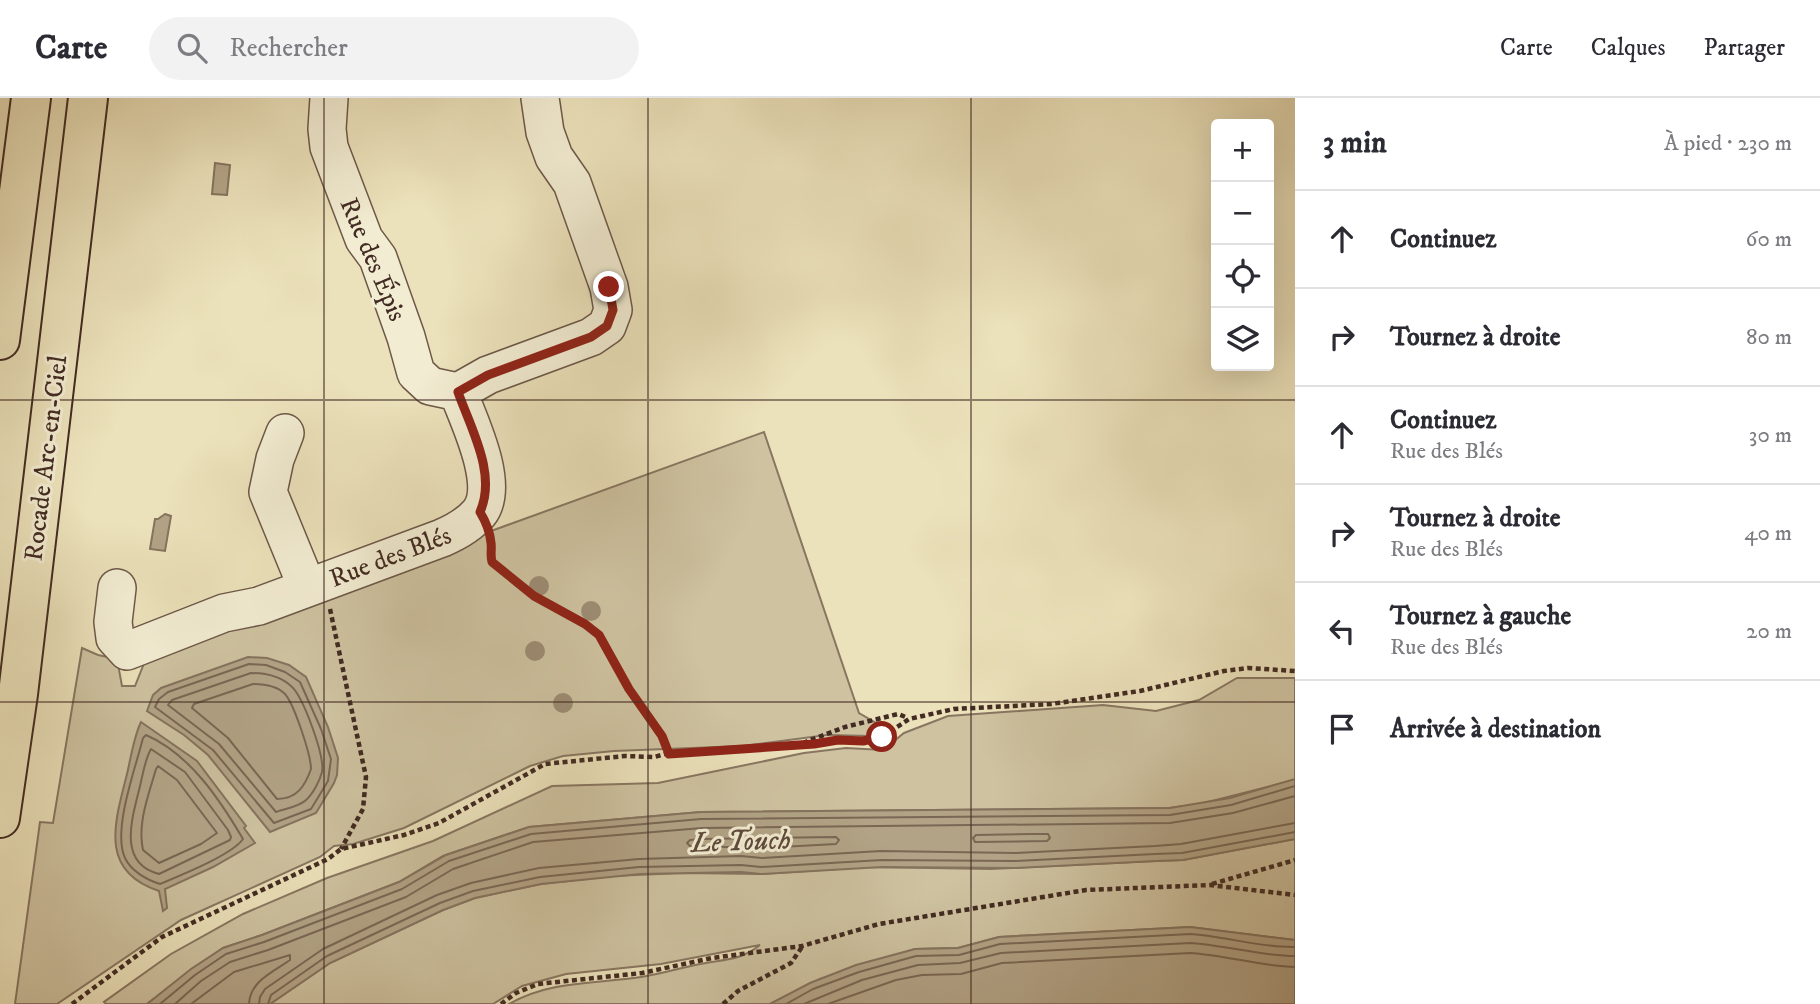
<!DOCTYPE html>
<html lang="fr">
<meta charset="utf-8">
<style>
:root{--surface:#fff;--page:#f2f2f3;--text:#2b2b33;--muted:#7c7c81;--line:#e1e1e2}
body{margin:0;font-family:"IM FELL DW Pica",serif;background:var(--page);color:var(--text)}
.controls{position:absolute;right:21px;top:21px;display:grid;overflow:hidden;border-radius:7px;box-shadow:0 7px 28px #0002}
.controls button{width:63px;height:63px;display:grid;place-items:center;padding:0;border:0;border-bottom:2px solid var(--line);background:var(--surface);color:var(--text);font:35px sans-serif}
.stop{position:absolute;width:21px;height:21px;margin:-16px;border:5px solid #8f2418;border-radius:50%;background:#fff}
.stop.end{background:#8f2418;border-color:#fff;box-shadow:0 2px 7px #0008}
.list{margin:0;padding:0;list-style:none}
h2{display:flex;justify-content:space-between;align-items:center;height:91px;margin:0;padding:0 28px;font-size:30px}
h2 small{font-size:23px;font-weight:400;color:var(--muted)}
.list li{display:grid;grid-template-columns:46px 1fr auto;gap:21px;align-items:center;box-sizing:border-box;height:98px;padding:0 28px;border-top:2px solid var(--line)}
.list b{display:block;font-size:26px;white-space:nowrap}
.list p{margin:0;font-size:23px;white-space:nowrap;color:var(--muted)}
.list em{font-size:23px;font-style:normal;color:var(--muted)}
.icon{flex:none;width:38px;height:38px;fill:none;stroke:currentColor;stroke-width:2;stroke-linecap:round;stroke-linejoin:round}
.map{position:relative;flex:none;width:1295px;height:906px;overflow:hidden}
header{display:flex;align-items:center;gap:42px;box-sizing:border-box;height:98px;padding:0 35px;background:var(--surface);border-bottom:2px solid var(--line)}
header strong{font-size:33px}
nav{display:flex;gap:38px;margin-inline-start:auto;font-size:24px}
.search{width:490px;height:63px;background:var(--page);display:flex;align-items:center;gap:18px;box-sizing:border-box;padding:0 24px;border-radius:38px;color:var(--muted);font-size:26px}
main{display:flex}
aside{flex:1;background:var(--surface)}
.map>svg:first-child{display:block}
.green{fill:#cec2a0;stroke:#887661;stroke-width:2}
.water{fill:#b2a386;stroke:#85735e;stroke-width:2}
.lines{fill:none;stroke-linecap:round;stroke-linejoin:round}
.shore{stroke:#7a6754;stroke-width:2}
.minor-casing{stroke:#6c5848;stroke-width:40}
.highway-casing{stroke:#422b22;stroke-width:42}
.path{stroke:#422b22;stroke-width:4.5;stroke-dasharray:5 3.5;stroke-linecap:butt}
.minor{stroke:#f2ecd2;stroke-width:37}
.highway{stroke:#ebe1ba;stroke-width:38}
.tree{fill:#9d8d74}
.route{stroke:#8f2418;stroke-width:9}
.grid{fill:none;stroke:#422b22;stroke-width:2;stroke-opacity:0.55}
.labels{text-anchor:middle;stroke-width:6;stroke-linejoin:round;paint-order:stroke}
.street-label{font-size:26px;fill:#422b22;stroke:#f2ecd2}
.water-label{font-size:28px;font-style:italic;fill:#5e493b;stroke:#f2ecd2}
</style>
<header>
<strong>Carte</strong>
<div class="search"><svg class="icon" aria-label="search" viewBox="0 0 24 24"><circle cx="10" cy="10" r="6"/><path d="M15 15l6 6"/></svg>Rechercher</div>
<nav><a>Carte</a><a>Calques</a><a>Partager</a></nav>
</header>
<main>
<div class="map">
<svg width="1295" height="906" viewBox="0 0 1295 906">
<rect width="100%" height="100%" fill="#ebe1ba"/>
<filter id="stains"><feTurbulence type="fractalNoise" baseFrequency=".00286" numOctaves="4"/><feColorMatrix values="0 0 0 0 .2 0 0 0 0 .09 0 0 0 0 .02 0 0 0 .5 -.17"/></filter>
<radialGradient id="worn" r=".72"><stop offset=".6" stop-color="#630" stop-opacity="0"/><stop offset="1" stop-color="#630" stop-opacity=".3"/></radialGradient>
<path class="green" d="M764,334L859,615L885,630L872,638L827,637L743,648L614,653L563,658L530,668L404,730L353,746L334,748L320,759L181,822L57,906H15L40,724L53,725L82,550L98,557L117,561L122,588H135L145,563L312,498Z
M1237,580H1295V682L1200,706L1169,710L701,714L529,729L443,758L399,784L262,837L223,850L147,906H106L104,904L171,856L243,816L327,780L433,743L552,688L658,685L804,655L846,650L883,652L904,635L948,618L1103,607L1156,613L1199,602Z
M1295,741V842L1190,829L999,839L958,850L915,851L820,881L770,906H509C550,882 596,886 641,879C661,876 680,870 700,866C724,861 740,863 760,847L661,866L566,876L522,888L493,906H270L330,865L443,812L475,800L541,786L612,778L682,775L761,776L868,769L991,771L1156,763L1183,762Z"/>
<path class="water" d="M215,65L230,67L227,97L212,96Z
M165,416L171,418L165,453L150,451L155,421H158Z
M248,559L267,560L289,567L306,579L328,629L338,660L337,677L334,685L316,715L270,734L208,657L184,637L147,613L153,597L161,590Z
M141,624L197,663L246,728L244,730L255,745L213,769L165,791L167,810L163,813L159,793C98,773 115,724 127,676C131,659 134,638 141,624Z
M1295,681V741L1183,762L1156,763L1016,770L882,769L761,776L741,774L640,776L541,786L475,800L443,812L330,865L270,906H147L191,871L223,850L262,837L399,784L446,757L529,729L701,714L1170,710L1230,700Z
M1190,829L1295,842V906H770L810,885L856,867L915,851L958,850L999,839Z"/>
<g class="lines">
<path class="shore" d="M249,566L266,567L285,574L300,584L321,631L331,661L328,683L311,711L274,725L213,652L155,609L159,601L168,594Z
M251,575C265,575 280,578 291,588C303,598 325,658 322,674C320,682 313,696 306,702C299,709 286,710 276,714L219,646L168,607L172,602Z
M253,586C263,586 277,588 285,596C294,606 311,657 311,671C305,688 297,701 277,701L228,640L192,610L194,606Z
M146,637C190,656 220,702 243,741C232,757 179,778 160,786C147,782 131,773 125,760C112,732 136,669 143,640Z
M151,651L185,674L228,732L231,739L230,742L159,776C116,765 133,718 140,688C143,676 145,661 151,651Z
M158,668L177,682L217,735L201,746L159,765L143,752C137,725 149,696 156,671Z
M1033,736H1048L1050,740L1047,743L975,744L973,740L976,737Z
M836,739L839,742L836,746L762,750L690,748L687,745L690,742L702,741Z
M160,906L195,877L226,856L264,844L402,791L449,763L531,736L701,721L1170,717L1231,707L1295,688
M175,906L201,883L230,864L268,852L406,799L453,771L533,744L702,730L1170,725L1233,715L1295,698
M191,906L234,874L290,857V862C273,874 250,883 249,906
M259,906L260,899L265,891L323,851L437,797L471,785L539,770L639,761L741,758L762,760L881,753L1016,755L1155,748L1181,746L1295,725
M268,906L271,897L327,858L440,805L473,793L540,779L639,769L741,767L761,769L882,762L1016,763L1155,756L1182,755L1295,734
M786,906L813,891L859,874L916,858L959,857L1000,846L1190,836C1225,838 1260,850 1295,849
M804,906L862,882L918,867L960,865L1001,855L1190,845C1225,847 1260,858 1295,858
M828,906L896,882L922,877L961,876L1002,865L1190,855C1225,857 1259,868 1295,869"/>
<g class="minor-casing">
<path id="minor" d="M329,0L327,31L329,49L364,141L378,160L406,239L416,275L430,288L458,294
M458,294L488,277L591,239L607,228L613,212L609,189L572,85L554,59L545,34L540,0
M285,335L275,361L268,394L307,489
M117,490L113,524L115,540L127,553L224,515L259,508L442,440C456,434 469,427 479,415C501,388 469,323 458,294"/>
</g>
<g class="highway-casing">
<path id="highway" d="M0,242L31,0
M0,720L18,596L88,0"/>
</g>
<path class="path" d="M492,446V464L534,498L585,525L599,537L629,591L662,638L669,655
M330,511L366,679L363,711L341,751
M803,645L845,629L898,616L908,620
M1212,786L1295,762
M72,906L162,839L328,761L341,751L404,737L439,725L545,666L625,658L654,659L669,655L814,646L838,641L863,643L882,639L909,621L954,611L1051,606L1140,593L1224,573L1248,570L1295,573
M501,906L516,895L538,886L642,875L712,860L802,848L879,826L1086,792L1210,787L1295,797
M723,906L738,893L791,865L802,849"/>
<use href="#minor" class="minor"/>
<use href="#highway" class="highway"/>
</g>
<g class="tree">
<circle cx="539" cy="488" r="10"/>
<circle cx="591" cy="513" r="10"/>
<circle cx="535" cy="553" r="10"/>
<circle cx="563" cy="605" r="10"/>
</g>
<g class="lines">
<path class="route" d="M609,189L613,212L607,228L591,239L488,277L458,294C471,331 497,376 480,414C486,424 490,433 491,445C492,452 490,456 492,464L534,498L585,526L599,537L629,591L662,638L669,656L814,646L838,642L863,643L882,639"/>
</g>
<path class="grid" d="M324,0V906M648,0V906M971,0V906M0,302H1295M0,604H1295"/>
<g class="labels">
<g class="street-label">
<text transform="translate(374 161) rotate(67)" y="9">Rue des Épis</text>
<text transform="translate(45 360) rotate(-83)" y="9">Rocade Arc-en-Ciel</text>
<text transform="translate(390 458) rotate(-21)" y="9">Rue des Blés</text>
</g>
<g class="water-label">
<text transform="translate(741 742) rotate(-2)" y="10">Le Touch</text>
</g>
</g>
<rect width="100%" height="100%" filter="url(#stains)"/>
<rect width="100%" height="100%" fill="url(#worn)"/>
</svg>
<div class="controls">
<button>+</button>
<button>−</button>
<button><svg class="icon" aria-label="locate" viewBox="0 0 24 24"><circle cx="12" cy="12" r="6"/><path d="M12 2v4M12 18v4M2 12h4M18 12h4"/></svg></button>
<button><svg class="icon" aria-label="layers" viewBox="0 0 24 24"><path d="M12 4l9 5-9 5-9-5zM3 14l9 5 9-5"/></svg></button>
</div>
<div class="stop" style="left:882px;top:639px"></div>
<div class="stop end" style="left:609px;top:189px"></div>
</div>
<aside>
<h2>3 min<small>À pied · 230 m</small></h2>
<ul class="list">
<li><svg class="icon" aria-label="ahead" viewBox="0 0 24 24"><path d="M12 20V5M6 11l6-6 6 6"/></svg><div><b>Continuez</b></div><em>60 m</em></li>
<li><svg class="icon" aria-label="right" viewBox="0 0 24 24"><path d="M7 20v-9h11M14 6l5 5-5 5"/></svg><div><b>Tournez à droite</b></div><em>80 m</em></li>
<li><svg class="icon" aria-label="ahead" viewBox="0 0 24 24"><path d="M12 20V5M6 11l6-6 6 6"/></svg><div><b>Continuez</b><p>Rue des Blés</p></div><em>30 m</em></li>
<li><svg class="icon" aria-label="right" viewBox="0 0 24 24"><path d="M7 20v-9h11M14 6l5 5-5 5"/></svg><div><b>Tournez à droite</b><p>Rue des Blés</p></div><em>40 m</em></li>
<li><svg class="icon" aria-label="left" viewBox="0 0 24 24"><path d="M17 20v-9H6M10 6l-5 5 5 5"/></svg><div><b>Tournez à gauche</b><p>Rue des Blés</p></div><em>20 m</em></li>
<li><svg class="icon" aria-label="arrive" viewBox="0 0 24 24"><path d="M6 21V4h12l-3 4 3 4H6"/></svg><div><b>Arrivée à destination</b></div></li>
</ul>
</aside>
</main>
